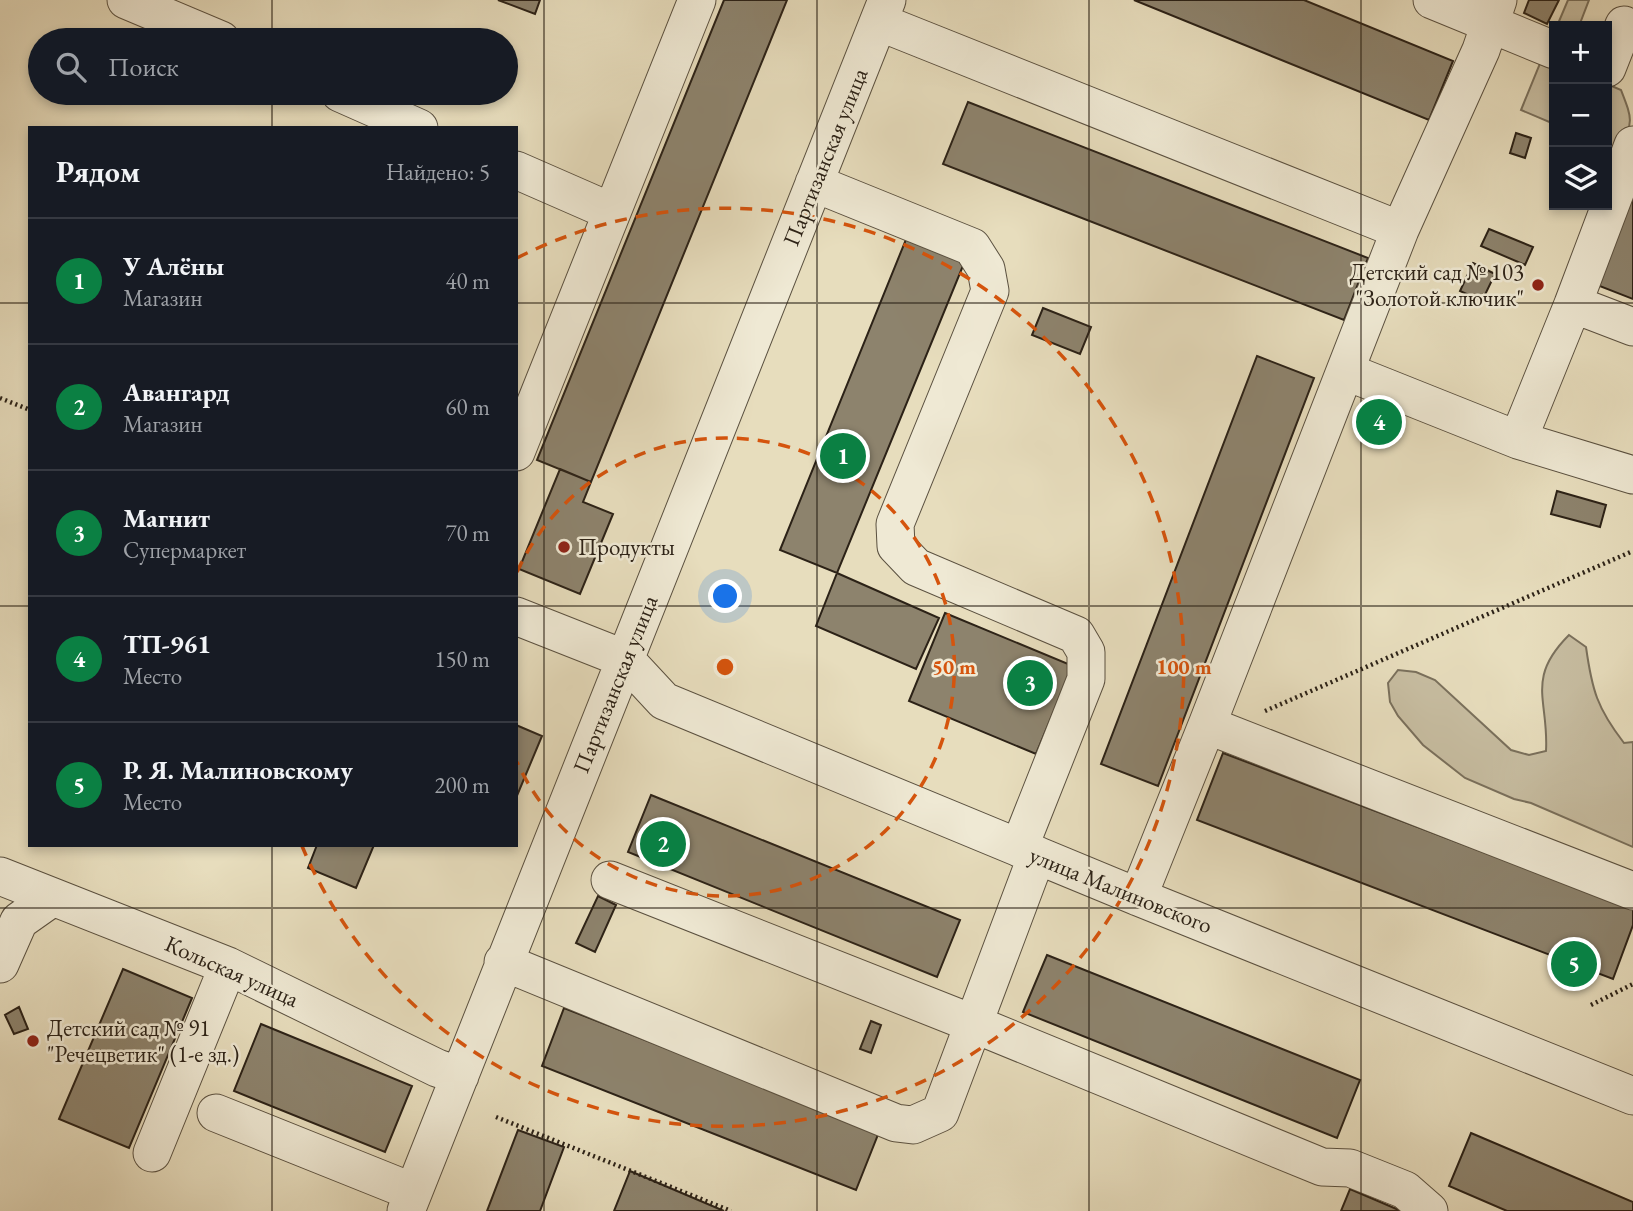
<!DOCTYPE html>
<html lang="ru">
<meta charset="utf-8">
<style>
:root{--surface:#171b24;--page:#20242c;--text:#f1f3f6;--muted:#9ea1a6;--line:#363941;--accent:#0b8043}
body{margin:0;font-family:"EB Garamond",serif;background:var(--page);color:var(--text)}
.controls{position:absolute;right:21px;top:21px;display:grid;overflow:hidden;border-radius:0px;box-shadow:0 4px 10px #0003}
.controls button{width:63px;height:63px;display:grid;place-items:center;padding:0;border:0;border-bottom:2px solid var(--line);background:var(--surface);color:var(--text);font:35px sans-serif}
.you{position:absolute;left:726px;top:597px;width:24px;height:24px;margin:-18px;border:5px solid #fff;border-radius:50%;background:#1a73e8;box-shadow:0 0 0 10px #1a73e833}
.badge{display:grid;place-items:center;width:46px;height:46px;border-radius:50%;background:var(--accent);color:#fff;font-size:23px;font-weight:700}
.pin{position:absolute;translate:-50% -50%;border:4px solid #fff;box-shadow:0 2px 7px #0006}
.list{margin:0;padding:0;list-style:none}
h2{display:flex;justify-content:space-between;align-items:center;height:91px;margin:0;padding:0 28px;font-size:30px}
h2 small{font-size:23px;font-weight:400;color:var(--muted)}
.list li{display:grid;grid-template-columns:46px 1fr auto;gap:21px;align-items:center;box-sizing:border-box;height:126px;padding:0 28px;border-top:2px solid var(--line)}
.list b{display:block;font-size:26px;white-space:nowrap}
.list p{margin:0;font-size:23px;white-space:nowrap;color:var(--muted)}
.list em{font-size:23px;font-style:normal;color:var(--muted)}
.icon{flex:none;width:38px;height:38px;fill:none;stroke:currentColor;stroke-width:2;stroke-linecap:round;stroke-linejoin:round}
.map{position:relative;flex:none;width:1633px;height:1211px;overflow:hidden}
.search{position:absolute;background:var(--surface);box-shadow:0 4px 10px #0003;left:28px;top:28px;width:490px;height:77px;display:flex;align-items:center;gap:18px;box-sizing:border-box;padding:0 24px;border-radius:38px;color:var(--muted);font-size:26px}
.panel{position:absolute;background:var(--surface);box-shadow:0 4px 10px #0003;left:28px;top:126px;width:490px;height:721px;border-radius:0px}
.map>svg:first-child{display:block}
.green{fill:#c7bda1;stroke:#7a705c;stroke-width:2}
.building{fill:#8d836d;stroke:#2c2217;stroke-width:2}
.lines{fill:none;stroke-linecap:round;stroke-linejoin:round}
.minor-casing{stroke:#5b5140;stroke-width:39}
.path{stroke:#2c2217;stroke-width:4.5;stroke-dasharray:2 3.5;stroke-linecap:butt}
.minor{stroke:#efe9d4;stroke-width:37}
.grid{fill:none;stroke:#2c2217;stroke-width:2;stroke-opacity:0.55}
.ring{fill:none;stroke:#d5540d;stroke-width:3.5;stroke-dasharray:12 9}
.poi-dot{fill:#8f2418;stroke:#efe9d4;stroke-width:2.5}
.labels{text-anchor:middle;stroke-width:5;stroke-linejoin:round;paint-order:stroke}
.street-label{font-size:23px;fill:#2c2217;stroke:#efe9d4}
.poi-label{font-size:23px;fill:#2c2217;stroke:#efe9d4;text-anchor:start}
.centre{fill:#d5540d;stroke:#efe9d4;stroke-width:3.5}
.ring-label{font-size:21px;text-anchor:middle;font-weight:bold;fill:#d5540d;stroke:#efe9d4;stroke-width:5;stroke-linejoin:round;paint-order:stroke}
</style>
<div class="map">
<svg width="1633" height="1211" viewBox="0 0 1633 1211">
<rect width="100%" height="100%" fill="#e7ddbd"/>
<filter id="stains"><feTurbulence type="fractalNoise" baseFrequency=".00286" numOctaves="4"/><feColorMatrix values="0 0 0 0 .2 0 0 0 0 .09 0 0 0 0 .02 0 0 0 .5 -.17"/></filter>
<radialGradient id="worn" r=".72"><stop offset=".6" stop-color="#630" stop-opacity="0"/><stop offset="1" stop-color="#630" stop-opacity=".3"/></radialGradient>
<path class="green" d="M1568,0H1589L1579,26H1557Z
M1543,56L1554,61V124L1521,110Z
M1607,84L1621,90C1633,121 1633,120 1620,151L1607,145Z
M1569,635L1586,647C1592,690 1597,708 1624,743L1633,742V847L1531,803L1514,799L1465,778L1423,745L1398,716L1390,702L1388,683L1398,670L1416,672L1435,680L1511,750L1529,755L1546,751C1549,700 1525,679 1569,635Z"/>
<path class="building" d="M498,0H540L535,14Z
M724,0H787L591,482L537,460Z
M1134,0H1304L1453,61L1429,120Z
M1529,0H1559L1547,24L1524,13Z
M968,102L1368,258L1344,320L943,164Z
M1516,133L1531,138L1525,158L1510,153Z
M1633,195V299L1597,285Z
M1489,229L1533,247L1525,265L1481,246Z
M909,232L967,256L837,573L780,550Z
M1473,263L1495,274L1482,301L1460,291Z
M1043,308L1091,327L1080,354L1032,335Z
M1257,356L1314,378L1158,786L1101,764Z
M1367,405L1400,417L1393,439L1359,428Z
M560,469L591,482L583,502L613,514L580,594L519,569Z
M1557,491L1606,505L1600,527L1551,514Z
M837,573L939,618L916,669L816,626Z
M945,613L1073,666L1036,754L909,701Z
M516,725L542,736L516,798Z
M1223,753L1633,909V925L1613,979L1197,820Z
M651,795L960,920L937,977L628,852Z
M317,845H374L356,888L308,868Z
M598,896L616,905L595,952L576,943Z
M1047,955L1360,1080L1337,1138L1023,1012Z
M123,969L192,998L129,1148L59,1119Z
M19,1007L28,1029L14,1034L5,1015Z
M564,1008L879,1132L856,1190L542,1066Z
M871,1021L881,1025L871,1053L860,1049Z
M261,1024L412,1086L385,1152L234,1091Z
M518,1130L564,1147L540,1211H487Z
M1471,1133L1633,1202V1211H1507L1449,1186Z
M630,1171L724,1211H614Z
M1350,1189L1401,1211H1341Z"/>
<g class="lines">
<g class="minor-casing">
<path id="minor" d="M126,0L221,40
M1432,0L1554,50
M879,22L1400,230L1481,50L1498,0
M1607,68L1624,25
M340,93L419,128
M1633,145L1573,304L1633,327
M516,170L612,212
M814,183L972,247L986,269L990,291L895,524L896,546L916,567L1076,635L1086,652V679L1019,848
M1345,371L1518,440L1633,475
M1518,440L1573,304
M516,452L697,0
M516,616L625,659L664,701L1138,897L1633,1096
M1207,725L1400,230
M0,876L228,966L437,1068L460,1076
M610,880L974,1024L1322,1167L1350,1168L1405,1190L1429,1211
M1138,897L1207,725L1633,891
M503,962L896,1123L913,1125L940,1113L1037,855
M0,964L19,921L53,897
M216,1113L413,1192
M152,1153L228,966
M406,1211L887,0"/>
</g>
<path class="path" d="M0,398L30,410
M1265,711L1633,551
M1591,1005L1633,984
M496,1117L731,1211"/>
<use href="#minor" class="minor"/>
</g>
<path class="grid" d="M272,0V40M544,0V1211M817,0V1211M1089,0V1211M1361,0V1211M272,93V128M0,303H30M516,303H1633M0,606H30M516,606H1633M272,845V1211M0,908H1633"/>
<g class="ring">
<path d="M517 572A229 229 0 1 1 517 762"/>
<path d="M517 258A459 459 0 1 1 302 846"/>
</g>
<g class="poi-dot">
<circle cx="1538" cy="285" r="7"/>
<circle cx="564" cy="547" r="7"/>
<circle cx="33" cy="1041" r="7"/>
</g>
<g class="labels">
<g class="street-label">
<text transform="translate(825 157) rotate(-68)" y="8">Партизанская улица</text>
<text transform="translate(615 684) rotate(-68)" y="8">Партизанская улица</text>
<text transform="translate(1121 890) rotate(22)" y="8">улица Малиновского</text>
<text transform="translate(232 971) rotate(24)" y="8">Кольская улица</text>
</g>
<g class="poi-label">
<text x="1524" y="280" text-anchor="end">Детский сад № 103<tspan x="1524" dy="26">"Золотой ключик"</tspan></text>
<text x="578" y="555">Продукты</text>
<text x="47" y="1036">Детский сад № 91<tspan x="47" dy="26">"Речецветик" (1-е зд.)</tspan></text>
</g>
</g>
<circle cx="725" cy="667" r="10" class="centre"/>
<g class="ring-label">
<text x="954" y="674">50 m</text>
<text x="1184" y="674">100 m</text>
</g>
<rect width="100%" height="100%" filter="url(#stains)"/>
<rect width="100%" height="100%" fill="url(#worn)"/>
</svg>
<div class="controls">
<button>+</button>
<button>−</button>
<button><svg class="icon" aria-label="layers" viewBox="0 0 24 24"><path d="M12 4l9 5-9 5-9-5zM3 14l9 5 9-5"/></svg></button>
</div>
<div class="you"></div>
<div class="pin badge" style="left:843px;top:456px">1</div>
<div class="pin badge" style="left:663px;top:844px">2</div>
<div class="pin badge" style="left:1030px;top:683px">3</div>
<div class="pin badge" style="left:1379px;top:422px">4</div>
<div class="pin badge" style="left:1574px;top:964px">5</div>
<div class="search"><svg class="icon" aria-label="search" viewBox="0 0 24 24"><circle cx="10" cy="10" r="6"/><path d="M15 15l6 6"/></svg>Поиск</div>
<section class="panel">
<h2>Рядом<small>Найдено: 5</small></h2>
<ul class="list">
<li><span class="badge">1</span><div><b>У Алёны</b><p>Магазин</p></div><em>40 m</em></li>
<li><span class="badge">2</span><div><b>Авангард</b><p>Магазин</p></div><em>60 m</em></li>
<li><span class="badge">3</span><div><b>Магнит</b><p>Супермаркет</p></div><em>70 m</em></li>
<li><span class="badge">4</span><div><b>ТП-961</b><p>Место</p></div><em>150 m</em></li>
<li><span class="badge">5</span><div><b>Р. Я. Малиновскому</b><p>Место</p></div><em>200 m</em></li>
</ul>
</section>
</div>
